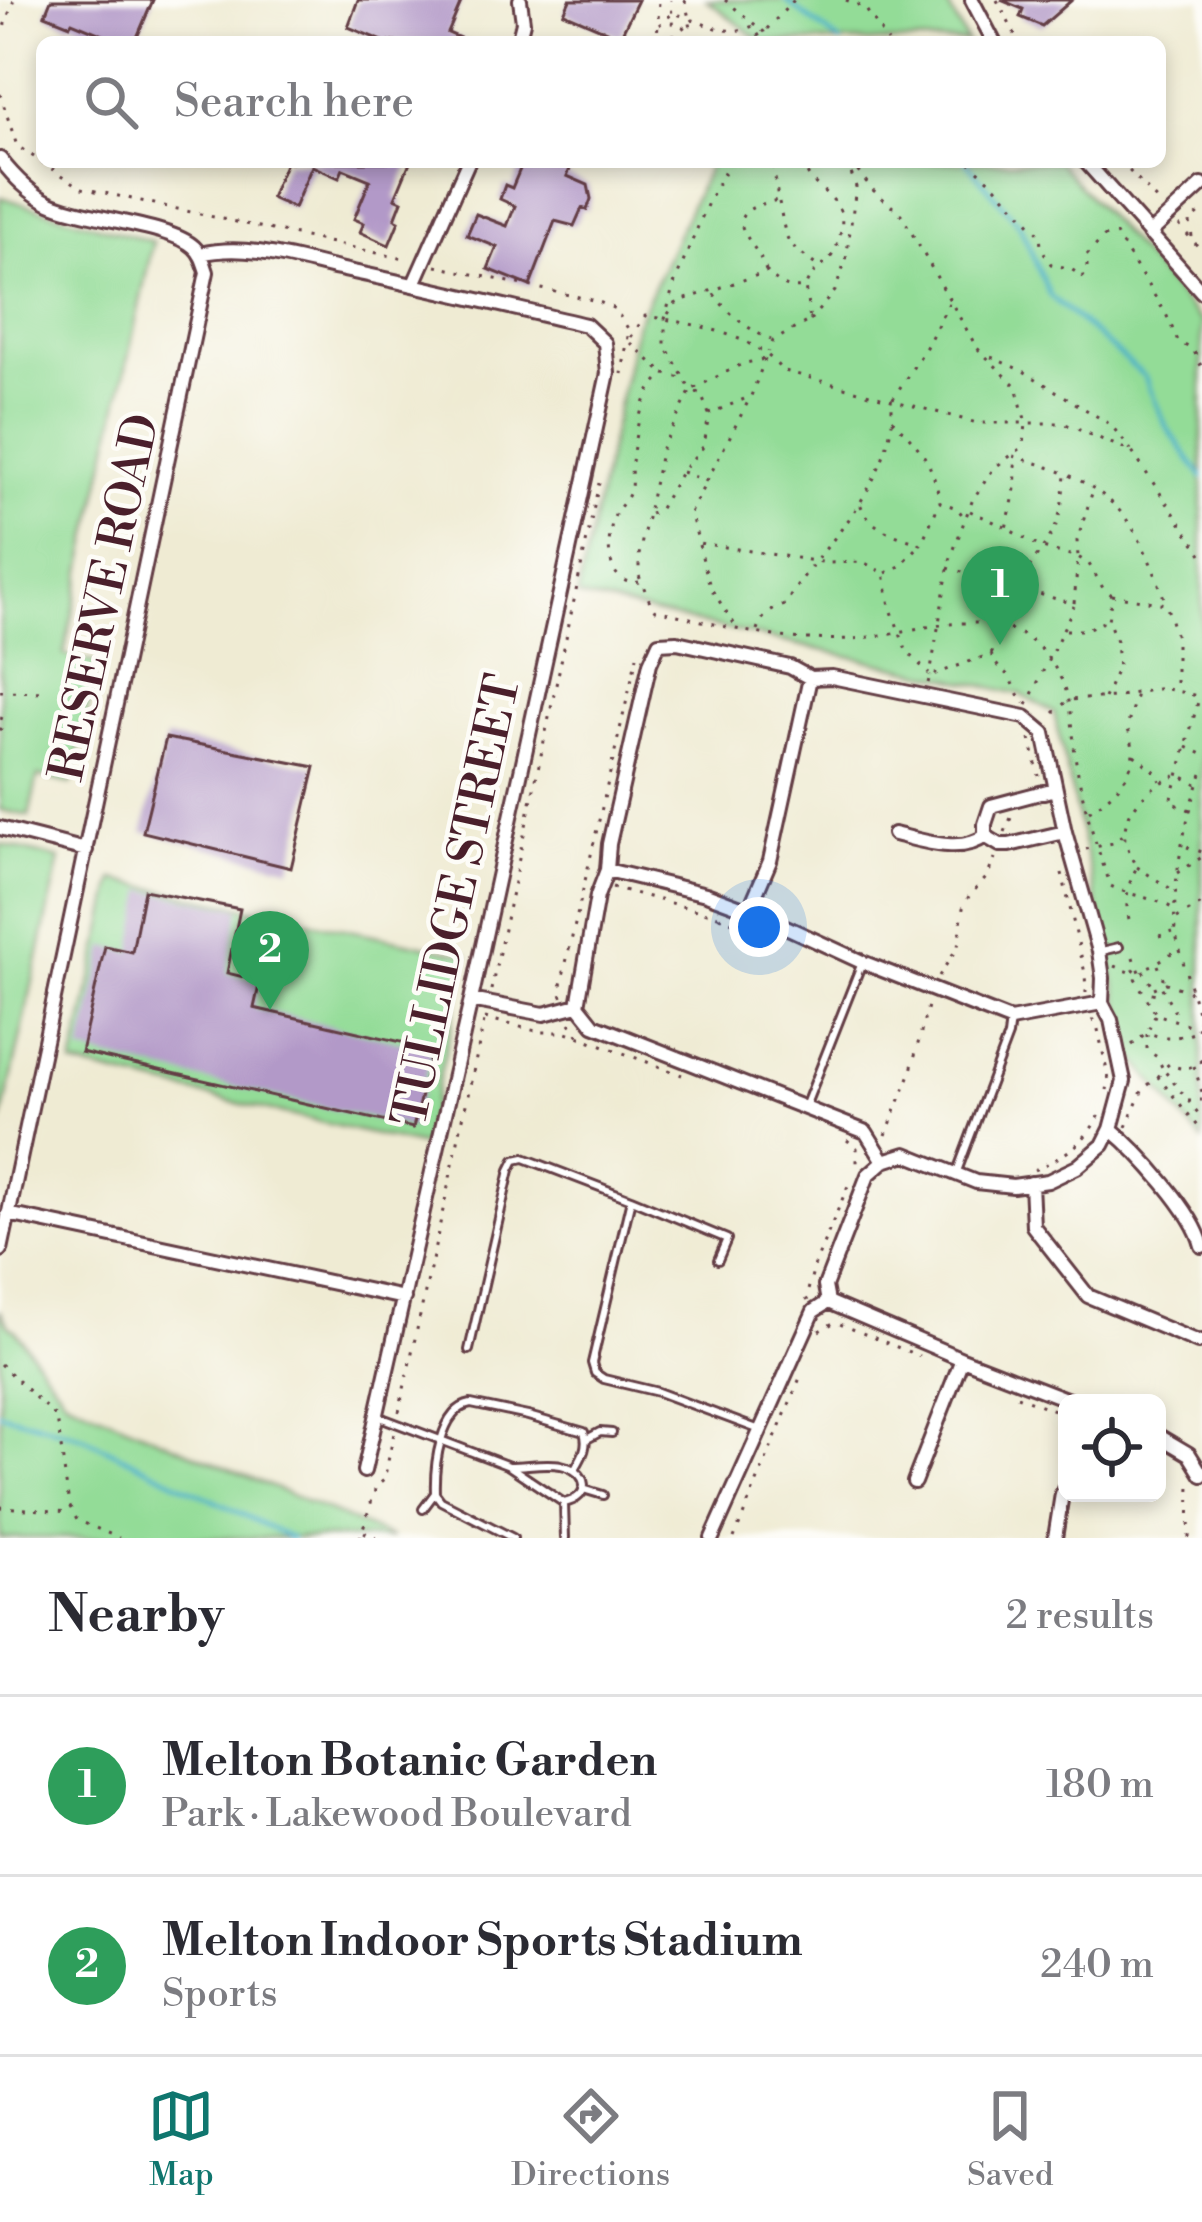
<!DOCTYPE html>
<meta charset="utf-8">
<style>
:root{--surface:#fff;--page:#f7f7f7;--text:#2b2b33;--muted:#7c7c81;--line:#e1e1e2;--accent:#0f766e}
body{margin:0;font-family:"Libre Bodoni",serif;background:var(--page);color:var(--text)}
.controls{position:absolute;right:36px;bottom:36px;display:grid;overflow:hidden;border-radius:18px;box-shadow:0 6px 18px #0003}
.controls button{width:108px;height:108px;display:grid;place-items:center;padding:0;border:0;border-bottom:3px solid var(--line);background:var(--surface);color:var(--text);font:60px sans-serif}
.you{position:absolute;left:759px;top:927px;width:42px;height:42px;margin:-30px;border:9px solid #fff;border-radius:50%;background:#1a73e8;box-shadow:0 0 0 18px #1a73e833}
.badge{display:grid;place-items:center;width:78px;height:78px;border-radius:50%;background:var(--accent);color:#fff;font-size:39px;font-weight:700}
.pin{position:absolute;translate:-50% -99px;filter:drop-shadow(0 3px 6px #0008)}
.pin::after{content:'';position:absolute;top:63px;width:42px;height:36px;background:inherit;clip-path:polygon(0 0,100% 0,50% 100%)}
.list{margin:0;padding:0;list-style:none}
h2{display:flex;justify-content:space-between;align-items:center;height:156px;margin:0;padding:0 48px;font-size:51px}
h2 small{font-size:39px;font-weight:400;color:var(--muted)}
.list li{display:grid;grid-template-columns:78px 1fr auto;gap:36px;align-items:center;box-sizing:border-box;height:180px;padding:0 48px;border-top:3px solid var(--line)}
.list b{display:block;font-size:45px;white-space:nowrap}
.list p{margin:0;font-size:39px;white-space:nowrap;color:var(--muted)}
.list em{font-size:39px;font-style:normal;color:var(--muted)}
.icon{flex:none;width:66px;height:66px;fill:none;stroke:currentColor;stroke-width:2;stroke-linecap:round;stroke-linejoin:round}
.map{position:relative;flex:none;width:1202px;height:1538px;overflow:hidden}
.search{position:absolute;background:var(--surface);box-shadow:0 6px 18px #0003;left:36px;right:36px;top:36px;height:132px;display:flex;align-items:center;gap:30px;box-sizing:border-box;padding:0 42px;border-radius:18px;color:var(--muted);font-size:45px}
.sheet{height:516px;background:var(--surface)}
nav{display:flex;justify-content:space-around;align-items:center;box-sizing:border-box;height:168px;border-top:3px solid var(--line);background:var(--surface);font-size:33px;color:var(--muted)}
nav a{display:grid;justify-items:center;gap:6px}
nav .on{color:var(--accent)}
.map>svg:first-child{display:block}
.green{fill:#93dc97;stroke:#6e7e61;stroke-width:3}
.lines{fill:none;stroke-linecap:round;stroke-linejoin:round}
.stream{stroke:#49b1c8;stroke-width:4.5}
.building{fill:#b299c8}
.lane-casing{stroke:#633e44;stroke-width:12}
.street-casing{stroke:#633e44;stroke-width:18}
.path{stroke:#633e44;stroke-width:3;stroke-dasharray:3 9;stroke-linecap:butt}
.lane{stroke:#fff;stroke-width:6}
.street{stroke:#fff;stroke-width:12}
.labels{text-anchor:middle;stroke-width:9;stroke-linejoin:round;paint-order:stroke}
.street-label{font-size:48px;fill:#4a1f2b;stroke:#fdfcf7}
</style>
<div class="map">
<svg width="1202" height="1538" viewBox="0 0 1202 1538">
<rect width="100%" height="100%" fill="#fdfcf7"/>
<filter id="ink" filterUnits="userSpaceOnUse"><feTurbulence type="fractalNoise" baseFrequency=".00833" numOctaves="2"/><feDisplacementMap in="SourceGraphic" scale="24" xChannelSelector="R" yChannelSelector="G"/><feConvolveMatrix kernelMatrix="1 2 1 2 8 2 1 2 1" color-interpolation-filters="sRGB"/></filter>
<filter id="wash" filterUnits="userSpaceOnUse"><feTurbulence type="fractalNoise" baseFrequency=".004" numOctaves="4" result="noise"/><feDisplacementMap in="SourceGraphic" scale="48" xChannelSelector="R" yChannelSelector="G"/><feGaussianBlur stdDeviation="2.7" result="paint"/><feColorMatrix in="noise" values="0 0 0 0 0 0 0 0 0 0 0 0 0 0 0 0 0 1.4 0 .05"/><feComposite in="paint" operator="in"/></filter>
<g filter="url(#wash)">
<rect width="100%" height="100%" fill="#efebd3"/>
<path class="green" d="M707,0H945L967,42H762Z
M711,162H1058L1202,322V1141L1131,1055L1054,713L1020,694L577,596L636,325Z
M0,197L153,242L64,655L98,663L71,784L38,776L29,816L0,810Z
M0,844L60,859L0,1130Z
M114,880L468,955L423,1146L73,1065Z
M0,1310L8,1325L15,1330L65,1399L392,1538H0Z"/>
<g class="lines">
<path class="stream" d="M785,0L840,42
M966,162L1019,224L1050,296L1144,376L1166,426L1202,477
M0,1413L81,1436L291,1538"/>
</g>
<g id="blocks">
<path class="building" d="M51,0H153L135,42H120L72,22L70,25L45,15Z
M358,0H462L448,33L469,42H385L348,27Z
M570,0H638L620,37L564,13Z
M1001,0H1072L1042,26L1020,17L1023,9Z
M286,162H410L395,198L402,201L395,219L399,221L389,245L360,232L364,223L354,219L370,180L343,169L339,178L312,166L294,208L271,198Z
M523,162H573L567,176L588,185L591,199L587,210L582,208L574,226L555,221L530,286L488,269L497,247L467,235L476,214L507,226L515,206L500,199L505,185L512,188Z
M166,738L315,767L291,868L143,832Z
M144,890L240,909L227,973L260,981L254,1008L432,1049L413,1128L81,1052L105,946L132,952Z"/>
</g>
</g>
<g filter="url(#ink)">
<use href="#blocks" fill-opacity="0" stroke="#633e44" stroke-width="3"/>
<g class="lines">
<g class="lane-casing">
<path id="lane" d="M1102,951L1119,947
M805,1107L861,965
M956,1174L1008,1036L1010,1020
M631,1199L727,1239L718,1260
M469,1350L510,1170L515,1160L524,1158L631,1199L592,1363L595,1373L604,1379L658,1392L760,1430
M377,1416L509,1466L564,1503C593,1497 589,1471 561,1465C545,1462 526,1466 509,1466
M587,1439L600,1432L612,1433
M583,1489L603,1495
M564,1503L565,1538
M423,1509L435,1493
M513,1538L441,1501L435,1493C434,1466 440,1409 471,1404L528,1416L584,1432C589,1446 582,1457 575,1469"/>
</g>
<g class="street-casing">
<path id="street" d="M972,0L994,42
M518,42L523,22L520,0
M0,159C14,177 29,193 50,203C85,219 171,225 194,247C202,254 204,263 207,272L1,1250
M1086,162L1202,292
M1149,234L1202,185
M200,254C246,243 294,259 339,269C422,286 504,306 586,325L605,343L608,373L471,1000L364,1471
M414,284L468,162
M1055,789L991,806L985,824V836L1000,845H1009L1065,832
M0,828L86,850
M894,834C920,840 961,855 985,836
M607,870L706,894L749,910L862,962L1010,1020L1102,1003
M749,910L770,861L810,678
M471,1000L544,1014L578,1005
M1111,1129C1139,1152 1194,1212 1202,1246
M1031,1183L1033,1226L1088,1296L1198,1342L1202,1341
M8,1214L404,1298
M828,1302L962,1359L1076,1403
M1157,1435L1189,1454L1202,1475
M914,1482L962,1359
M712,1538L814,1311L828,1302L825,1286L868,1175L884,1161L906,1154L976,1182L1013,1186L1048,1181L1077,1167L1103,1145L1111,1129L1124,1081L1111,1020L1102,1003L1103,978L1099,951L1065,832L1044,733L1025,717L832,677L810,678L790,667L677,642L659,643L650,663L609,844L607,870L597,896L578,1005L594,1025L866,1132L884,1161
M1055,1538L1062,1494L1067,1483"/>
</g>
<path class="path" d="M685,0L694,42
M725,0L764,32L767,42
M846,0L865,8L888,42
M907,0H909
M997,0L1019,42
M659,25L673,13L686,17
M673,36L693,20C715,28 733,36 755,25
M0,37L14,0
M657,42L659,0
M662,42L673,36L671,0
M747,42L764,32L794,0
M0,94L17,146L82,188L409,260
M730,162L709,200L673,287L665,319V345L691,390L662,448L639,555V576L650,602L656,610C706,621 759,638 810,639C832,640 854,640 875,636C945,625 1023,598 1062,681C1074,704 1072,737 1076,762C1083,804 1096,847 1111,886C1132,897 1156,897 1175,910
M803,162C811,199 858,191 836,248C829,266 815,264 806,285
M850,162L873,190L901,214L977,348L1016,386L1026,423L1024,446L994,468L973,499L965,519L949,563L930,676
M969,162L996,186L1040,235L1041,247L1051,264L1071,269L1083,277L1087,271V255L1104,237L1116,235L1166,314L1178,341L1194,351L1202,368
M1121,162L1161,205
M779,202C787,243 783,240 817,266
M1179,225L1202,251
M1192,237L1190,222L1202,211
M436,266L597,301L615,309L629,330L622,374
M766,271C755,236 710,214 778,200L773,162
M714,294C729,315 748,329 771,340
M949,303L925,349L892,400V419C921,449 932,460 940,502L957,508L964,517
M668,314L675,304L683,300L767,272C779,285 788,290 805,287L810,320L773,341L768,352
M810,320L835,291L846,260L856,187L847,162
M631,337L645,316C685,322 758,334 781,370L977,423H1063L1132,452L1202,554
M631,343L663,373
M991,357L1025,372L1111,425L1131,450
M765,359L751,396L690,513L699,543L828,563L863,562L884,573L890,606L906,650L929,674
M709,414L701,394L691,390L742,364L764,359
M682,472L707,481
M861,501C877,475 887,452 892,422
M970,511L1005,527
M650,514L659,510L681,472L704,446L709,414L749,397
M699,545L710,587L737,628
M948,568L1074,604L1078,557L1077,541L1093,490
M886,573L900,566L920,545
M639,582C605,588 605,537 615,515C618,507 628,500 630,491C633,483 630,471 632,462C635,435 641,390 665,374L682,378
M1112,595L1103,588L1089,564L1078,557L1042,548L1006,528C1012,503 1020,482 1013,456C1110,483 1134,510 1166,604
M757,630C761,617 771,609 785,605C806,568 837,539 860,503C869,530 896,535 921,544L940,502
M1066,630H1084L1108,620
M991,654L1001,640L1016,587L1054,531L1061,510L1065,476
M928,683L930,676L991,654C998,672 1005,669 1012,681C1017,690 1017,696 1025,703
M0,691L48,692
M1104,698L1118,667L1116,641L1108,620L1112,595L1166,604L1176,637V691
M1027,705L1074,606
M1054,713L1068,700L1114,697L1163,688L1202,697
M0,718L3,719L0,732
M1030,739L1039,776
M1187,747L1202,754
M1134,755L1157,773L1160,781
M1202,774C1184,821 1172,882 1175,932L1202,1030
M1190,810L1171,802L1199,698
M1089,811C1119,792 1145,765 1127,728L1136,693
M1005,832L1013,813
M1187,847L1202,852
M1086,849L1113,843L1125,832
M1137,867L1174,891
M1062,873L1085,973L1086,993
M1178,873L1202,857
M612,887L718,916L720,910
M719,917L772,936
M1177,918L1202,904
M1129,919C1124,900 1128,883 1137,867C1133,858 1127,849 1125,839C1121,810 1154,782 1179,775L1197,784
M1159,936L1173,932
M1133,957L1136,967L1132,973L1153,965L1178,949
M1158,965L1163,978L1161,986L1174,1010L1172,1017
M1115,966L1132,973L1156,1014L1198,1028
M1143,971L1154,988L1152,1000
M939,976L958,946L963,908L969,896L987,877L995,858
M1154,988L1166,983L1191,992
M491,990L599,483
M562,997L560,989L637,656
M485,1018L540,1032H567L682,1075
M1092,1019L1097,1025L1109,1080L1107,1090
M570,1023L579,1036
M1132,1045L1147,1032L1155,1015
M1202,1060C1190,1069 1183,1071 1169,1064L1163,1069L1202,1118
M1194,1066L1202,1092
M1158,1077L1163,1069L1157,1057L1147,1050V1032C1162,1040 1185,1038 1200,1030
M1188,1100H1202
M1126,1127L1143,1089L1158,1077L1202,1131
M886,1135L910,1074L929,1002
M847,1140L857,1148V1167
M1034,1170C1068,1154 1084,1144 1102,1111
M808,1301L806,1298L815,1264L850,1181
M819,1331L835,1322L919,1356
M0,1364L57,1418L69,1505L77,1520L119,1538
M1017,1396L1064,1414
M399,1412L485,1017
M0,1507L70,1512
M364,1532L376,1538
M360,1538L376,1487L384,1480L394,1433
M734,1538L802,1373
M1189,1538L1190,1482"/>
<use href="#lane" class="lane"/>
<use href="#street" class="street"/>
</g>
</g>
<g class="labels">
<g class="street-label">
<text transform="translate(103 597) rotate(-78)" y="17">RESERVE ROAD</text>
<text transform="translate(455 900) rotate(-78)" y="17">TULLIDGE STREET</text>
</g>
</g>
</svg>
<div class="controls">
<button><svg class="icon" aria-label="locate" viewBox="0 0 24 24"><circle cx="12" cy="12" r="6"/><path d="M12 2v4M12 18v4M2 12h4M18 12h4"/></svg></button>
</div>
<div class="you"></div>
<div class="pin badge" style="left:1000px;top:645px;background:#2e9e5b">1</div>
<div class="pin badge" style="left:270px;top:1010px;background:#2e9e5b">2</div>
<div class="search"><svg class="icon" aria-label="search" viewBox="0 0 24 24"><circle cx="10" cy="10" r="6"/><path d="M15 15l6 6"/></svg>Search here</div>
</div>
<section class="sheet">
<h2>Nearby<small>2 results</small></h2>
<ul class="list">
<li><span class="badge" style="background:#2e9e5b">1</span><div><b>Melton Botanic Garden</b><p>Park · Lakewood Boulevard</p></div><em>180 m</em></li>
<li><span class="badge" style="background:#2e9e5b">2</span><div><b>Melton Indoor Sports Stadium</b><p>Sports</p></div><em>240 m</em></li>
</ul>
</section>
<nav>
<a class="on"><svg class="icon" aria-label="map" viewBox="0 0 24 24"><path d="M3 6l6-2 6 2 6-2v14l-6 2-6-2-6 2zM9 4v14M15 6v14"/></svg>Map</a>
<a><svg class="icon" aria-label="directions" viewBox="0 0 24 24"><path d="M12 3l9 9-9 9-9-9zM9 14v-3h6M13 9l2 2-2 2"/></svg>Directions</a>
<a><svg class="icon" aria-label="saved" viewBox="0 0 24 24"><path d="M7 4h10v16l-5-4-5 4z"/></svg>Saved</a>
</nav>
